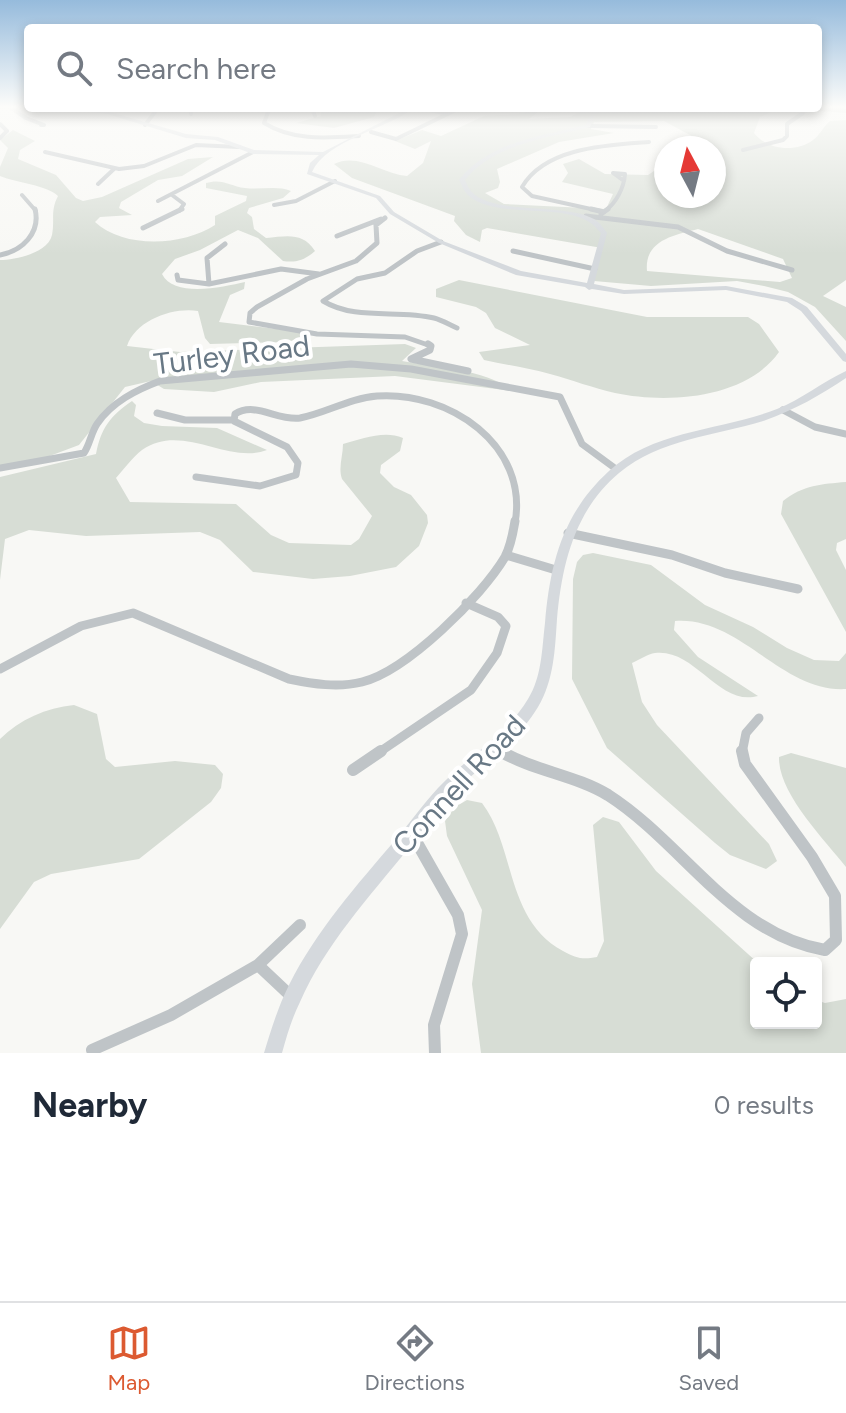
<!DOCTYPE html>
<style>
:root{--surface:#fff;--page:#f2f2f3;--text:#1f2937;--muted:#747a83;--line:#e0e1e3;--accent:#dc5a31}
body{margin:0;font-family:Figtree,sans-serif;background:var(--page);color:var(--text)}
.controls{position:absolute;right:24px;bottom:24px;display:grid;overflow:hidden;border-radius:8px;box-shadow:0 4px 12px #0003}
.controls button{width:72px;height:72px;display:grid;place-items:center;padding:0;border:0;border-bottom:2px solid var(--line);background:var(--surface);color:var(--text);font:40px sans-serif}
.compass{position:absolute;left:654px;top:136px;width:72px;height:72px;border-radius:50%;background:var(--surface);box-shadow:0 4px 12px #0003;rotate:353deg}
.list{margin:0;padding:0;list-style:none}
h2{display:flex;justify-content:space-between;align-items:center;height:104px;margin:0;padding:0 32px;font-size:34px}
h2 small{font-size:26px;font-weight:400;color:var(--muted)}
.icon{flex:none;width:44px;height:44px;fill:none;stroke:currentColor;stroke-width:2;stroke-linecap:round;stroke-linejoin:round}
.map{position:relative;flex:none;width:846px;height:1053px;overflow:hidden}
.search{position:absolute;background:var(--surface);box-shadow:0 4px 12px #0003;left:24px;right:24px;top:24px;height:88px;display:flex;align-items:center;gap:20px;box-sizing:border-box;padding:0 28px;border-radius:8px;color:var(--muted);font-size:30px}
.sheet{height:248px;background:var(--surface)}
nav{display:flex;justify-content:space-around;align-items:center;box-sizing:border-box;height:112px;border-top:2px solid var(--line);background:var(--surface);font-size:22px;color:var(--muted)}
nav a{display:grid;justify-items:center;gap:4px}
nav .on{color:var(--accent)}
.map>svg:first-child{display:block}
.green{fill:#d7ddd5;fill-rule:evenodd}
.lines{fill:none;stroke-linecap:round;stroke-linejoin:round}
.street-far4{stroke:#bfc4c7;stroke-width:4}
.street-far3{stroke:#bfc4c7;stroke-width:5}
.street-far2{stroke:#bfc4c7;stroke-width:7}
.street-far1{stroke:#bfc4c7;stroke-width:9}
.street{stroke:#bfc4c7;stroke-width:12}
.secondary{fill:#d5d9dd;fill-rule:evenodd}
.labels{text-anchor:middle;stroke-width:8;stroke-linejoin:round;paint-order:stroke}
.street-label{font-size:30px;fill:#687885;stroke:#fff}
</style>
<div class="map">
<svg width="846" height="1053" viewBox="0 0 846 1053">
<rect width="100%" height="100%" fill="#f8f8f5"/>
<path class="green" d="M321,108H392L393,109H378L374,117L334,128L296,123L321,116Z
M543,108L529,119L570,117L580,112L575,108H780L760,117L754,133C767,150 796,153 813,140C820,135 823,127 830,121L846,120V280L823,296L846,307V341L815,307L788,292L764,286L737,281L651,286L594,281L602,248L487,228L482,230L480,242L466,235L454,221L455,216L352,178L334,164C358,152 383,174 407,176L423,163L431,141L415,149L395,141L422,130L441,136L484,116L518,114ZM664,121L714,148V196H666V163L648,175L605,174L579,159L563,164L568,173L562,182L613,194L606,209L504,204L485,193L498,188L500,182L497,169L559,142L614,133L591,129L594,122ZM698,229L783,259L792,278L780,282L647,271C644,240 675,235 698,229Z
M13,130L35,141L20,150L18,159L56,175L76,198L83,201L102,197L188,159L213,157L182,176L158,180L121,202L119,208L132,215L100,217L95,222C124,249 183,246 215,225V216L246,201L247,196L206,188V183C222,178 230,186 245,188C261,190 277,185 291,191L283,198L249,208L247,213L252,217L254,229L266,238C287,236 303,232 315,251C305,260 296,263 283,261L258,238L238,230L200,250L175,259L162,274C174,298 223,287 245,282L244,289L230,295L219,322L302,332L305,336L288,342L210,344L205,338L198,311C173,307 136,320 127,346L180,352L405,344L416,348L402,361C433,367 490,370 512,391L395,376L261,382L214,392L164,389L151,381L125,387L79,445L39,460L0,468V260C15,260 48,253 52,235C55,220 50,211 58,196C47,185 17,183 0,176V167L8,148L0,140Z
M459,280L647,317H748L759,324L779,352C746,399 667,404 615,393C593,388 572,380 550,374C529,368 506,365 484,360L479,352L530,345L495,328L486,313L476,307L436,297V289Z
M132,401L136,405L134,416L144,423L162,426L217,428L267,450C228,465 182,422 142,450C133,457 124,469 116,478L130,502L236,504L271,535L289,543L351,545L359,539L372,516L342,479C338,468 343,456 343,444C362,439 384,430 403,438L400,451L381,465L380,473L394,487L411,495L427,515L428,523L419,546L396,567L350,576L313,579L253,572L220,540L200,532L86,536L29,530L5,539L0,580V477L96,454C101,428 110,416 132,401Z
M846,482V539L837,543L836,550L846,570V632L781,514L783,501C803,485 822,484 846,482Z
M593,553L651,565L705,605L753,627L787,648L814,660L839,661L846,653V689C782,693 740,616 675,621L674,630L698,657L758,696C719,707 695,648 655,653C648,654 639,660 632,663L642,702L657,725L769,844L777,861L766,869L730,855L715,843L607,748L572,679L573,579L577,562L583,555Z
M74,705L97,714L106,759L115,767L175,761L215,765L223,774L221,788L211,802L139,859L51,874L34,882L0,929V739C20,719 46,708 74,705Z
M791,753L846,768V867C824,839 778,793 779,757Z
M467,800L482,803C516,848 505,919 563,951C576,958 582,960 597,957L604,941L593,825L603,817L619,822L656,871L758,963L756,1023H816V1000L825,1003L846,999V1053H481L472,984L482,910L447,836L445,821L455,807Z"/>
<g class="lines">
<path class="street-far4" d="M10,107L26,118L44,125
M190,108L191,114
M263,108L268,112L264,123C293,141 326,138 359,136
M312,108L315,116
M422,108L447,114
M808,108L846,111
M0,124L7,131L0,138
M41,125H44
M145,125L158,108
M588,126L656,127
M371,132L396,139L460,108
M743,150L783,140L787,136V124L803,113L801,108
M45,152L119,169L144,166L196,145L239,147
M98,184L114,169
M22,195L36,211
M172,195L184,204L179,211
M158,201L253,152
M274,205L296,201L335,181
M600,211L532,196L522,187C545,147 608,145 649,142
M605,211C616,203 624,188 625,174L613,173L624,181"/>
<path class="street-far3" d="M591,209L604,212
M601,214L608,209
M586,216L678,227L727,251L792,270
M385,218L376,225L377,243L356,261L307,279L257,307L250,313L249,322L317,334L405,337L431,346
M143,228L182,209
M337,236L381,219
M441,242L417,251L385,273L357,279L323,301C356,321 398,309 434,318C442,320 450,325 457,328
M513,251L595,269
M0,255C22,251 41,233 35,209
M177,275L178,280L209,284L281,269L319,274
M209,284L207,258L225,244"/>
<path class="street-far2" d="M428,344L431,346L430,350L411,359L468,371
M783,410L815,427L846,434
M157,413L185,420H234
M0,468L84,453C90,444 91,433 97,424C112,402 136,390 160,381L351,364L411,369L560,397L582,444L616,469
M196,477L260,486L296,475L298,463L287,447L234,421L235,414C255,401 277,421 300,418C326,413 350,398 377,396C449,391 529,445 515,523"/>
<path class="street-far1" d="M568,533L672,555L725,573L798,589
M506,555L556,570
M0,669L81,626L133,613L289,679C313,684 338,688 362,682C407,671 482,596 505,557C511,546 513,533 515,521
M496,749L503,753
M378,753L471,690L497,653L506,626L498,617L466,603
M742,753L746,733L759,718"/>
<path class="street" d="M500,751C534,771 575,775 608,795C683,843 732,934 825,950L836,940L835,896L812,857L745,764L742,751
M353,770L381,751
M412,834L458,915L462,934L434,1025L435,1053
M258,965L300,925
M92,1050L171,1015L258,965L293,998"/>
<path class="secondary" d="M24,106L22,107L0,109V107Z
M64,108L107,111L186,134L218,137L254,150L323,152L409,108H414C387,129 326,140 312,172L380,196L394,212L443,241L521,271L587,283L601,233C598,230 595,226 592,224C564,202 498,220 469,196C464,192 462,185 459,180C489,142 541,136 586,125C590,115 592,108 604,108L596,113L590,127C547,138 494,144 465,180C467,184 468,188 471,191C492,216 564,202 594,219C599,222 604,228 607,233L594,284L624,290L726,286L792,298L807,307L846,354V362L843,361L801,311L787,302L726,290L624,294L592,289L589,290L585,287L516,275L439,243L390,214L376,198L307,174L310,163L319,155L253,154L215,140L186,138L107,114Z
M846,371V378C821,395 794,410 766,420C716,436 661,438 619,473C575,510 562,563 557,619C555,649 554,680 538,707C516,744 479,766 449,797C434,813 422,832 408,849C369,897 325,945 300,1002C292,1018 287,1035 282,1053H264C271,1030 278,1007 289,985C316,931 357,885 396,839C410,823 423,804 438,788C467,757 506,736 528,699C542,677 542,648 545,623C550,563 563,513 609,471C655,429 722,431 777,409C802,399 822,382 846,371Z"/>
</g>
<linearGradient id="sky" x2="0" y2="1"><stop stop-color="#96bbdc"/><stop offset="0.42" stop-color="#fcfcfa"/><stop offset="1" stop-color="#fcfcfa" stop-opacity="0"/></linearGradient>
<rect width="846" height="254" fill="url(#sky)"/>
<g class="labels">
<g class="street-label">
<text transform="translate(232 355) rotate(-7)" y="10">Turley Road</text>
<text transform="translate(459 785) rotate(-47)" y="10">Connell Road</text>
</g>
</g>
</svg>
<div class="controls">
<button><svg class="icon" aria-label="locate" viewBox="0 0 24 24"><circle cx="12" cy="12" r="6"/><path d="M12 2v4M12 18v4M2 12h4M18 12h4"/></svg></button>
</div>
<svg class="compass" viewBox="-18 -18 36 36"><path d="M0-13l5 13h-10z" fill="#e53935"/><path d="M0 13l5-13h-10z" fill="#747a83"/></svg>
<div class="search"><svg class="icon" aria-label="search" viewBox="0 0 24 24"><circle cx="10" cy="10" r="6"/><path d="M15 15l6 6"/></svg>Search here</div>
</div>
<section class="sheet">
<h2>Nearby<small>0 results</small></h2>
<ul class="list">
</ul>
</section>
<nav>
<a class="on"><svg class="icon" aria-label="map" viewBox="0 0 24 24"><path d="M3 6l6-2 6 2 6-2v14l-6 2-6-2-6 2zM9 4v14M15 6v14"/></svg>Map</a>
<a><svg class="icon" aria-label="directions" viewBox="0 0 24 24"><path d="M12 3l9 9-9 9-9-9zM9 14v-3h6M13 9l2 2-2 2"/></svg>Directions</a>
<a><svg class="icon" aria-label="saved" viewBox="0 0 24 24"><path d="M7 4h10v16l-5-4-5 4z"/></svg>Saved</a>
</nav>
